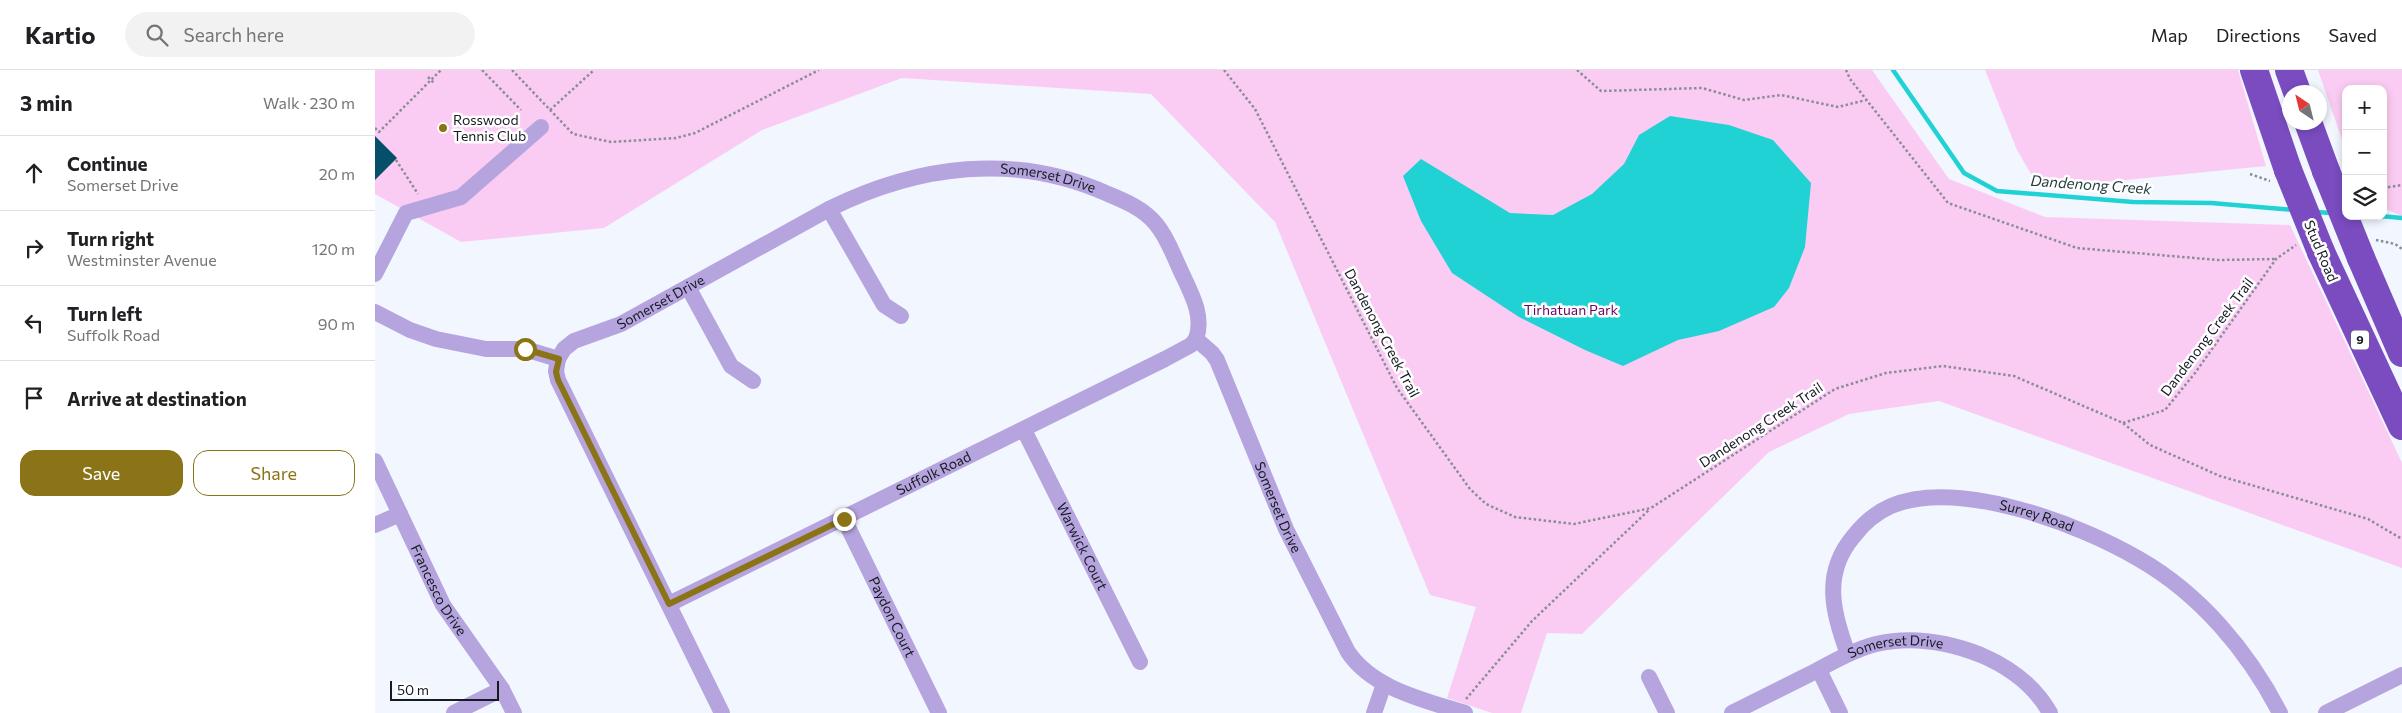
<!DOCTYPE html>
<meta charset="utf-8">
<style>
:root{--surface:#fff;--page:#f2f2f2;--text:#202124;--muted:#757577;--line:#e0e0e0;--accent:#8b7417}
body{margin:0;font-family:Commissioner,sans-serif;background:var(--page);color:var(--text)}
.controls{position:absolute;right:15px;top:15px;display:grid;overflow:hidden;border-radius:10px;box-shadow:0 2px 8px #0003}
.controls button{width:45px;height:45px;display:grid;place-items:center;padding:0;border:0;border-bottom:1px solid var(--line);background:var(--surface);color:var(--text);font:25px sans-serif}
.compass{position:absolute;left:1907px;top:15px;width:45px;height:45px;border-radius:50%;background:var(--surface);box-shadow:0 2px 8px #0003;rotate:325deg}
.scale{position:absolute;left:15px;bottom:12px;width:109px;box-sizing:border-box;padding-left:5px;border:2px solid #161a21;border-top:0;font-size:14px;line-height:18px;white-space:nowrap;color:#161a21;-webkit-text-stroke:4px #fff;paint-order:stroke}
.stop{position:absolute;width:15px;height:15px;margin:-11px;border:4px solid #8b7417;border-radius:50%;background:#fff}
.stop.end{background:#8b7417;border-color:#fff;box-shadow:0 1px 5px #0008}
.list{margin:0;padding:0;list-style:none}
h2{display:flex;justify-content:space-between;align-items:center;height:65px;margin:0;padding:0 20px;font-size:21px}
h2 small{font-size:16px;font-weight:400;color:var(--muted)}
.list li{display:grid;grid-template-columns:32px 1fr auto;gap:15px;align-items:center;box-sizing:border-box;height:75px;padding:0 20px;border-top:1px solid var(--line)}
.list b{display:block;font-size:19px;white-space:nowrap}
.list p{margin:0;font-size:16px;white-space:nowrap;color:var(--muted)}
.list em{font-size:16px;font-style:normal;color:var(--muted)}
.actions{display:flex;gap:10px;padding:15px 20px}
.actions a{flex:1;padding:11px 0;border:1px solid var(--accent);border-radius:15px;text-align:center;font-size:18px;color:var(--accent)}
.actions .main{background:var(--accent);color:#fff}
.icon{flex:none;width:28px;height:28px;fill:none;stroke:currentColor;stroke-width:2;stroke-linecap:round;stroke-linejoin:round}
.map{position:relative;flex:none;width:2027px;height:643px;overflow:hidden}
header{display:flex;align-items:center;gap:30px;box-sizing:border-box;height:70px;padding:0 25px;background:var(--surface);border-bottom:1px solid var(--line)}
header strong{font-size:24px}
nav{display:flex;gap:28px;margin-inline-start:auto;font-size:18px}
.search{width:350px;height:45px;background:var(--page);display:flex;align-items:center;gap:12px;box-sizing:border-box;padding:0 18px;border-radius:28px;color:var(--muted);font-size:19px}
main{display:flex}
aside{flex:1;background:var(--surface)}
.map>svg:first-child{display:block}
.green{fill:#fbccf3}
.water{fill:#20d2d3}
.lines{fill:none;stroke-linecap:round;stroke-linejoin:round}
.stream{stroke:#20d2d3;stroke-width:4.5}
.building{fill:#064f6a}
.path{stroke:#898d96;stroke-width:2.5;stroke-dasharray:2.5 2.5;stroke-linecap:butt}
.minor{stroke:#b6a4df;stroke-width:16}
.trunk{stroke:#7a4cc0;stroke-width:28}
.trunk-bridge{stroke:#7a4cc0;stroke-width:28}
.route{stroke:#8b7417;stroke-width:6}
.poi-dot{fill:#8b7417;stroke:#fff;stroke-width:2}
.labels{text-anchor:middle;stroke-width:5;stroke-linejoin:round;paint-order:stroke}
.shield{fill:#fff;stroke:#5c5f64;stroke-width:1}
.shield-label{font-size:12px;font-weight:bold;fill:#161a21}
.poi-label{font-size:14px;fill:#161a21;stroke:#fff;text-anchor:start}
.street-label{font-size:14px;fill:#161a21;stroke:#fff}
.park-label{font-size:14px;fill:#6a0662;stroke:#fff}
.water-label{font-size:15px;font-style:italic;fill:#264040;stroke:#fff}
</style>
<header>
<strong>Kartio</strong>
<div class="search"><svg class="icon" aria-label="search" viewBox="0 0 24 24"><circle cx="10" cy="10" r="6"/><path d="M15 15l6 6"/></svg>Search here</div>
<nav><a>Map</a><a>Directions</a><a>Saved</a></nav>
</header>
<main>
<aside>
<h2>3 min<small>Walk · 230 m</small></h2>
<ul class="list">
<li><svg class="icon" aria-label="ahead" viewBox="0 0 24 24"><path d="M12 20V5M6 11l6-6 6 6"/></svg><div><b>Continue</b><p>Somerset Drive</p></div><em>20 m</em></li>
<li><svg class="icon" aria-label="right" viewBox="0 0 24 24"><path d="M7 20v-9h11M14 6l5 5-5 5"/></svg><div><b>Turn right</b><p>Westminster Avenue</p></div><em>120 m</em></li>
<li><svg class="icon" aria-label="left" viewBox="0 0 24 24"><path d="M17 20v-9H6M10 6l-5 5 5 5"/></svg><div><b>Turn left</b><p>Suffolk Road</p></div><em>90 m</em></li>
<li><svg class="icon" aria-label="arrive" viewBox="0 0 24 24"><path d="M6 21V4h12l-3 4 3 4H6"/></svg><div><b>Arrive at destination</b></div></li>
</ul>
<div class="actions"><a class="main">Save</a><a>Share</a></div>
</aside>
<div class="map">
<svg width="2027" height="643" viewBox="0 0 2027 643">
<rect width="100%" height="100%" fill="#f1f6ff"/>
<path class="green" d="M0,0H1497L1574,109L1670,147L1915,155L2027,393V498L1564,331L1474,344L1394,382L1207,564L1172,563L1146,643H1117L1072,628L1101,537L1055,525L900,152L776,24L527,8L387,60L229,158L86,172L0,124Z
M1610,0H1863L1891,96L1731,112L1677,111L1656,104L1642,80Z
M1943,0H2027V146L2008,138V19H1971V81Z"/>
<path class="water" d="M1295,46L1354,55L1398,70L1436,113L1430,177L1414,218L1399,237L1344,261L1303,270L1248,296L1210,280L1144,247L1077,203L1046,151L1028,106L1046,89L1135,143L1178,145L1217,124L1249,94L1264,65Z"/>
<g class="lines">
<path class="stream" d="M1518,0L1589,103L1622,121L1758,132L1836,133L1920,140
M1940,142L1957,143
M2005,146L2027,148"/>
</g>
<path class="building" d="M0,66L22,88L0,110Z"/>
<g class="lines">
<path class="path" d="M107,0L146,40
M137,0L198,64L236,72L301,68L320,63L444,0
M849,0L880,39L1022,318L1095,419L1111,434L1140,447L1199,454L1276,438L1460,319L1511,303L1568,296L1639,306L1748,353L1775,375L1845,406L1993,449L2027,469
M1202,0L1226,21L1327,18L1369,30L1406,25L1463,37L1491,30
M1471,0L1475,9L1573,133L1702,178L1843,190L1901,189
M53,7L59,13
M175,40L219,0
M0,58L4,62L66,0
M21,90L43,124
M1875,104L1895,111
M2008,118L2027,115
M2001,170L2020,174L2027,179
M1748,353L1790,340L1820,303L1901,189L1921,175
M1091,629L1157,551L1275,439"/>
<g class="minor">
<path d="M454,139L509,235L526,246"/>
<path d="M0,204L31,143L86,127L166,57"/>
<path d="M313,217L356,296L378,311"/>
<path id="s1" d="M0,242L35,260L61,269L111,279H150L183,289L189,279L199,271L246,254L454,139C543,95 640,82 733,124C750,131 769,139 781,154C792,167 797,182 804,197C814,220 830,244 821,269L837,283L842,290L911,459L973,582C998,619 1049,630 1090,643"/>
<path d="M183,289L181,301L183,310L347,643"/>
<path id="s2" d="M649,360L765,592"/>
<path id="s3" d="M0,391L68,535L127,619L139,643"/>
<path id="s4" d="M469,449L564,643"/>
<path d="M0,455L25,444"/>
<path id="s5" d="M294,534L790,289L816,275L821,269"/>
<path id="s6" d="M1473,584C1458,544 1447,504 1478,467C1488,454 1500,443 1516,436C1583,408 1705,454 1764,489C1825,524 1873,581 1905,643"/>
<path d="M1444,600L1465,643"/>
<path d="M1274,607L1292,643"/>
<path d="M79,643L127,619"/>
<path d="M999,643L1009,614"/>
<path id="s7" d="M1357,643C1383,630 1409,617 1435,604C1456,593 1478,580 1501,574C1536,566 1573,572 1606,585C1634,597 1660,616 1675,643"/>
<path d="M1951,643L2027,605"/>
</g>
<path class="trunk" d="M1879,0L1913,100
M1914,0L1922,22
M1933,52L1951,101
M1946,182L2027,356
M1986,188L2027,283"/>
<path class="trunk-bridge" d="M1913,100L1946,182
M1951,101L1986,188"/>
</g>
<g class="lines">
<path class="route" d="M150,279L184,289L181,302L183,310L294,534L469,449"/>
</g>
<circle class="poi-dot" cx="68" cy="58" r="5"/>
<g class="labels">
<rect class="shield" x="1976" y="260.5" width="18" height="19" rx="4"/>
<g class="shield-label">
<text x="1985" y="274">9</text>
</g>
<g class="poi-label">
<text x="78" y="55">Rosswood<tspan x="78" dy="16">Tennis Club</tspan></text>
</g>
<g class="street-label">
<text dy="5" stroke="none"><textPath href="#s1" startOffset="730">Somerset Drive</textPath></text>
<text transform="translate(1946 181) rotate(67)" y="5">Stud Road</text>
<text dy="5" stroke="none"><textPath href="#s1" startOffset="311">Somerset Drive</textPath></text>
<text transform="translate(1007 263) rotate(62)" y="5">Dandenong Creek Trail</text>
<text transform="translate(1832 267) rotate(-53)" y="5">Dandenong Creek Trail</text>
<text transform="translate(1386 355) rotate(-33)" y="5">Dandenong Creek Trail</text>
<text dy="5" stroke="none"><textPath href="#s5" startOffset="295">Suffolk Road</textPath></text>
<text dy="5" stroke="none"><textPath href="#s1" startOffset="1164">Somerset Drive</textPath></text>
<text dy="5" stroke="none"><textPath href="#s6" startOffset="322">Surrey Road</textPath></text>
<text dy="5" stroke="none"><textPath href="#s2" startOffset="130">Warwick Court</textPath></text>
<text dy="5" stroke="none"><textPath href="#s3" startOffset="144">Francesco Drive</textPath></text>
<text dy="5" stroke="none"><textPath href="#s4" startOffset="109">Paydon Court</textPath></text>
<text dy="5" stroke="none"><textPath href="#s7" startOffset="179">Somerset Drive</textPath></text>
</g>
<g class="park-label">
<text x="1196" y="245">Tirhatuan Park</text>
</g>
<g class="water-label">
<text transform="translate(1716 115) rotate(4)" y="5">Dandenong Creek</text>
</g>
</g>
</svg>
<div class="controls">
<button>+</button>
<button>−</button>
<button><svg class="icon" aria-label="layers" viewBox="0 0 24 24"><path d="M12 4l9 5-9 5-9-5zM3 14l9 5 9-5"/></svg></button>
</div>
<svg class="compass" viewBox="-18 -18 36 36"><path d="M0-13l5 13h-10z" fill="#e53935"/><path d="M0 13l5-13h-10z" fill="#757577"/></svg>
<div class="scale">50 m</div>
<div class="stop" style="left:150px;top:279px"></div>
<div class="stop end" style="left:469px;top:449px"></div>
</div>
</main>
